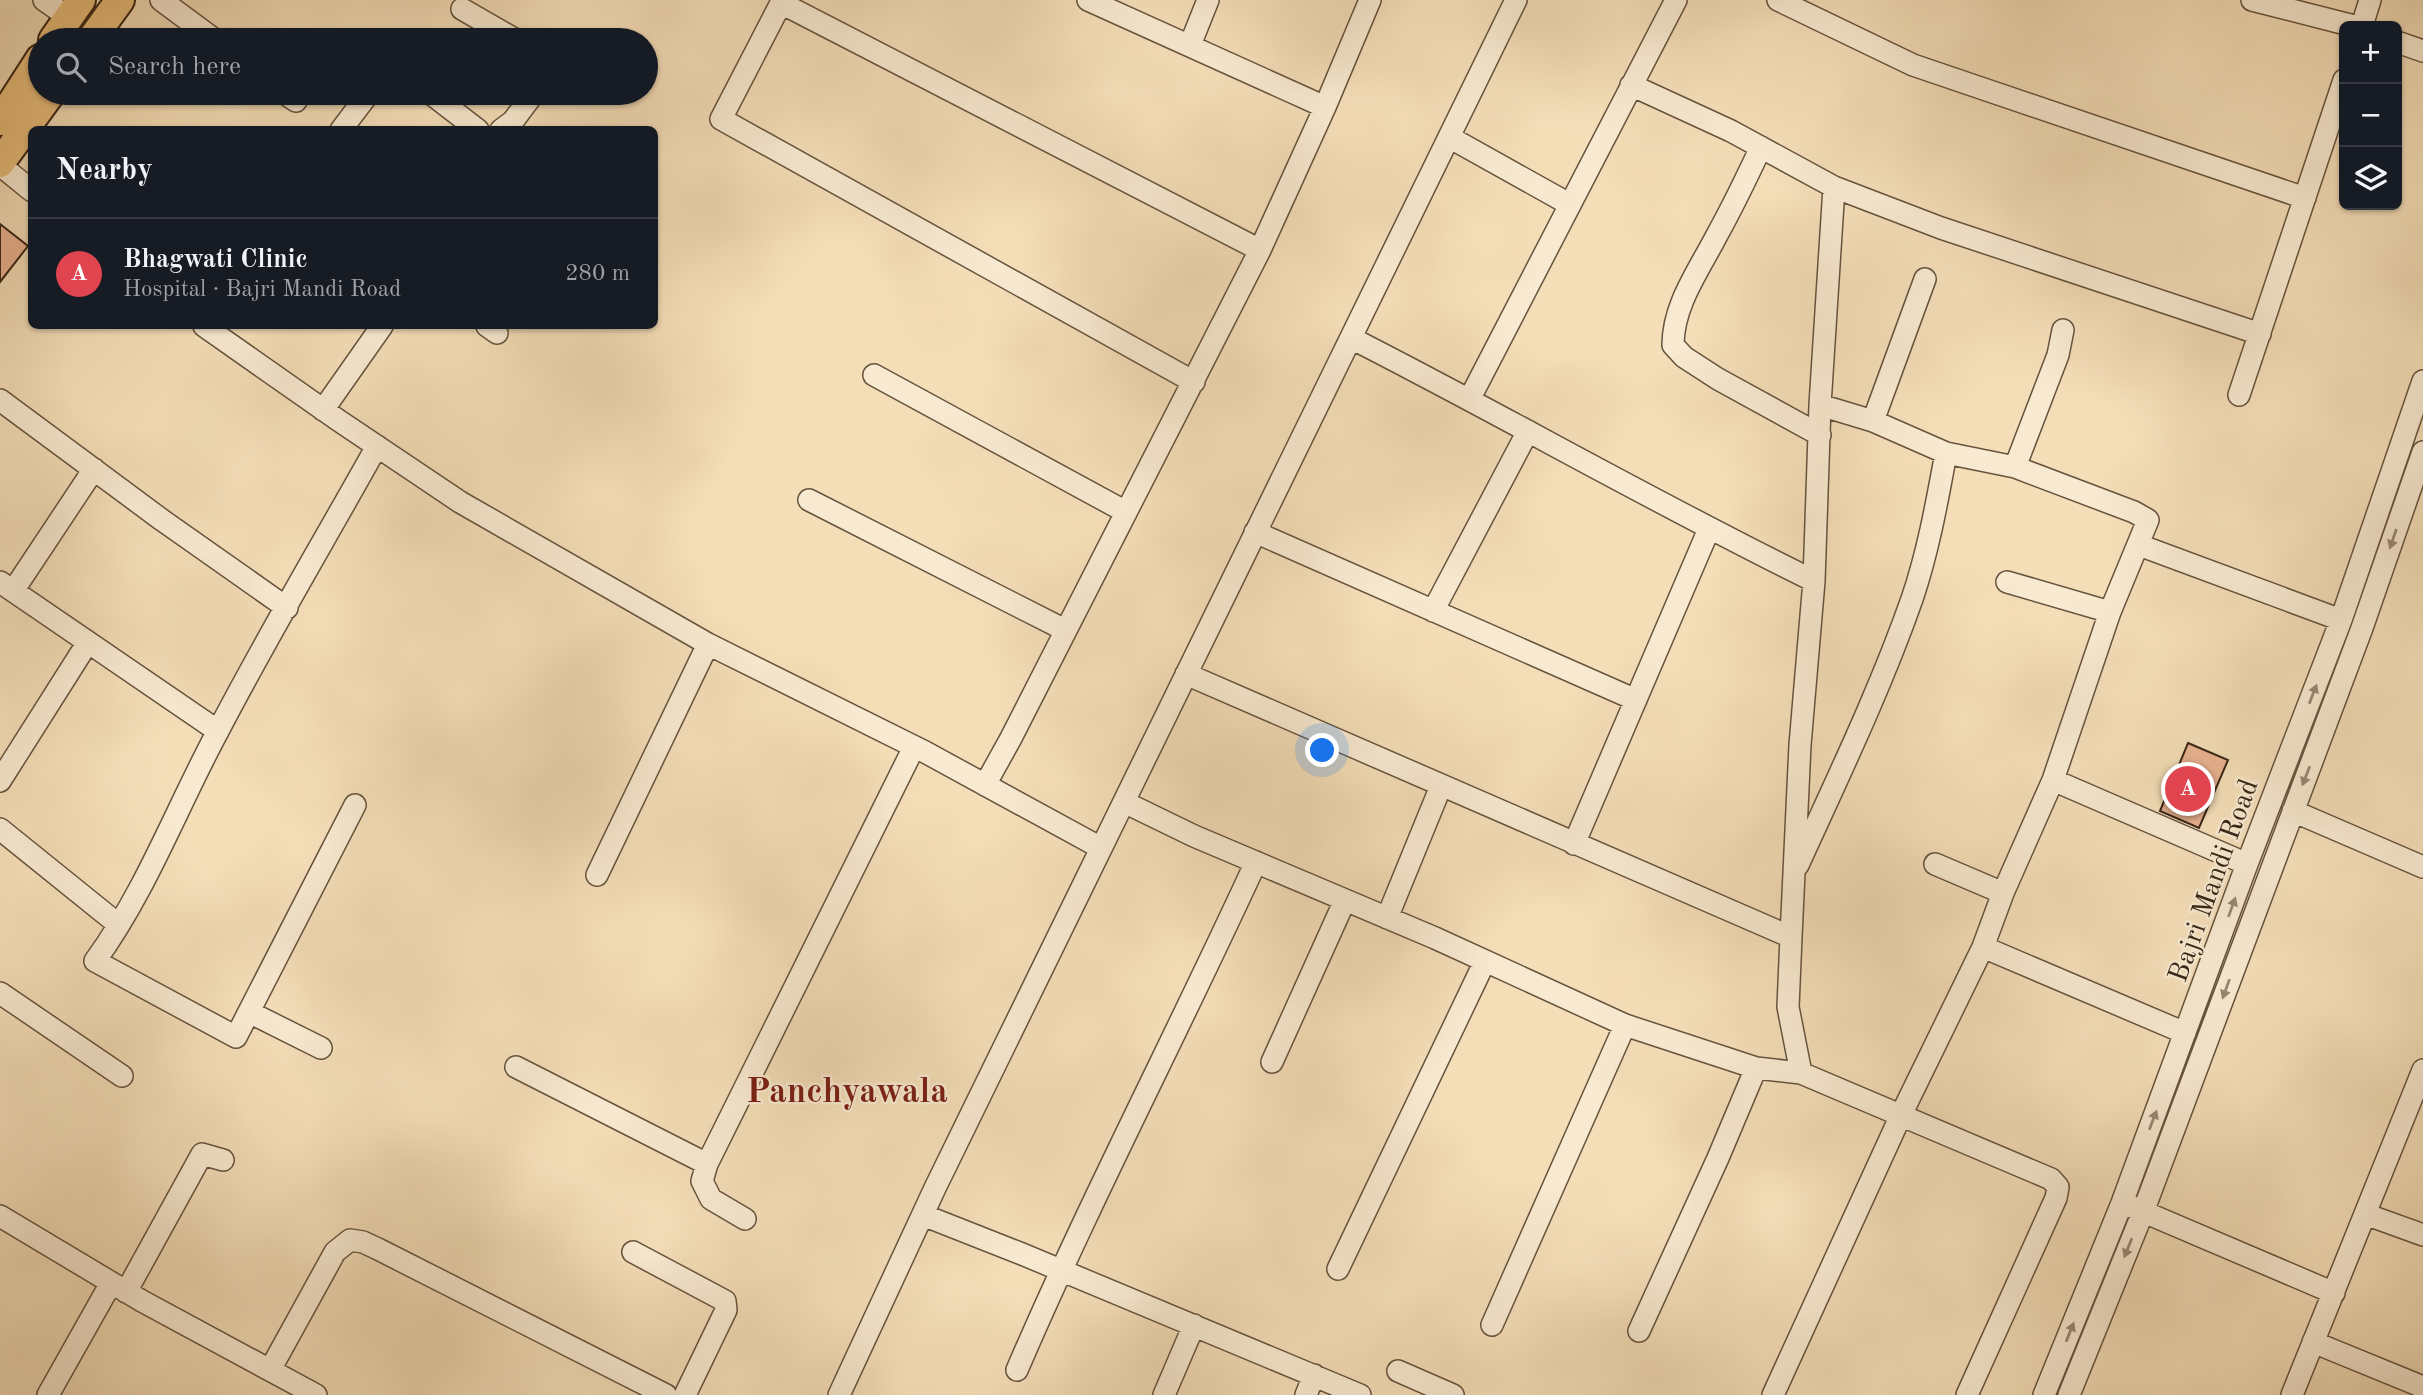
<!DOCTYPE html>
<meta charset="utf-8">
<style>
:root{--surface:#171b24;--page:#20242c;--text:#f1f3f6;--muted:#9ea1a6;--line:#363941;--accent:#2563eb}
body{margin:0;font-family:"Old Standard TT",serif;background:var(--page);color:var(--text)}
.controls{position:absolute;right:21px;top:21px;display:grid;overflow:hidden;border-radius:10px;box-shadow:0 2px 5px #0004}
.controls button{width:63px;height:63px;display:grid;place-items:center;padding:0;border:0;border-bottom:2px solid var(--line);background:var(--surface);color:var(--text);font:35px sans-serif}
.you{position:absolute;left:1323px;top:751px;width:24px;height:24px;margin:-18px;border:5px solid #fff;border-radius:50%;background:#1a73e8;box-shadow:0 0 0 10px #1a73e833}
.badge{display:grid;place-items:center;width:46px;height:46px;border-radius:50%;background:var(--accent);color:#fff;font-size:23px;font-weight:700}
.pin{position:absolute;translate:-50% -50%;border:4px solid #fff;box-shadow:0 2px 7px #0006}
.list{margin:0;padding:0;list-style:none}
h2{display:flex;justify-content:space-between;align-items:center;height:91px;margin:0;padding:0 28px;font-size:30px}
h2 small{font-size:23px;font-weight:400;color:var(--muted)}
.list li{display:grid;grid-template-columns:46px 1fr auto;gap:21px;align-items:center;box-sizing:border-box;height:112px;padding:0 28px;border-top:2px solid var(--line)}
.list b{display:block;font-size:26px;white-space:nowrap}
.list p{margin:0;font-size:23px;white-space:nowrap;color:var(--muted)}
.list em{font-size:23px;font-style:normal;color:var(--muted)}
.icon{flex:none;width:38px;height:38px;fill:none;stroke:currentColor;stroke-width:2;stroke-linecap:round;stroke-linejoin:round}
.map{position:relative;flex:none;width:2423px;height:1395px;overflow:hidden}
.search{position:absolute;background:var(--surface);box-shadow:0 2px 5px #0004;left:28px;top:28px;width:630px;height:77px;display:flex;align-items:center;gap:18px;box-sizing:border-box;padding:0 24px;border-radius:38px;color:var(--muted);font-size:26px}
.panel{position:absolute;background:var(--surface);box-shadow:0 2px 5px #0004;left:28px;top:126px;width:630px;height:203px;border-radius:10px}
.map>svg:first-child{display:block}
.building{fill:#ebb492;stroke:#372516;stroke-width:2}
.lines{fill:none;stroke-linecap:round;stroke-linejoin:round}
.minor-casing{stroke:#66533e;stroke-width:24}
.major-casing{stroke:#372516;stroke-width:32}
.minor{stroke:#f8ead1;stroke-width:21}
.major{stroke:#eabf7c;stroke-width:28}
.oneway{fill:#988874}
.labels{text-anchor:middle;stroke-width:5;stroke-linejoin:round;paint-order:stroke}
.street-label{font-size:28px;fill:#372516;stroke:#f8ead1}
.district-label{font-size:35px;font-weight:bold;fill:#7a1f14;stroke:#f8ead1}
</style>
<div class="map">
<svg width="2423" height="1395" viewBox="0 0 2423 1395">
<rect width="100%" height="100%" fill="#f4deb8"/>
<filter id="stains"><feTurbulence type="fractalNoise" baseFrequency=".00286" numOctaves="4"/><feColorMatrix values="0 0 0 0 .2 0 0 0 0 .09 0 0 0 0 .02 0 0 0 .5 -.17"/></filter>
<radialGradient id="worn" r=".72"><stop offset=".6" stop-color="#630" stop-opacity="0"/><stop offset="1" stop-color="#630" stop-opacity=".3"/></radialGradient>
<path class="building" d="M0,224L28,246L0,282Z
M2188,743L2228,760L2199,828L2160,811Z"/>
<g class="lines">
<g class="minor-casing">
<path id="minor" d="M44,0L68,17
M161,0L215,40
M1088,0L1325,107
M1778,0L1913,65L2305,198
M2252,0L2354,26
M462,9L516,40
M2362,26L2370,0
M2397,42L2423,51
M1190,45L1208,0
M1631,85L1731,131L1834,187L1941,228L2260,334
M284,93L296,101
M430,93L478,130
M341,130L369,93
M501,130L513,121L534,93
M1449,137L1569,204
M1761,147C1747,177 1733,206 1717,235C1699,270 1673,305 1673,345L1684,357L1718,379L1820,435
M0,165L32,191
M204,326L338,420L460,502L708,644L925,752L1101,848
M487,326L497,333
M1351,338C1506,417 1657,504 1814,581
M874,375L1126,512
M1194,382L721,119L781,3L1260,250
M2239,395L2344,80
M1470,398L1676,0
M0,400L162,520L287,608
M323,410L382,326
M1873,421L1925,279
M2015,467L2058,355L2063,330
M809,500L1065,630
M1255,532L1636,700
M2139,545L2341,620
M0,582L218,731
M2007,582L2110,612
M13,591L94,469
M1433,611L1528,431
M1186,674L1791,937
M2053,780L2247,864
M0,781L88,642
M985,785L1011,738L1260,250L1325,107L1370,0
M1124,802L1194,836L1435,938L1625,1025L1756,1068L1801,1073L2051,1179L2058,1187L2056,1198L1967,1395
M355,805L236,1037L95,961C146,891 177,807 218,731C268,635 324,541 377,446
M2293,811L2423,867
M0,829L119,925
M1574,844L1709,529
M1935,864L2003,893
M1798,865C1838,777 1880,690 1912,599C1928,552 1937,502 1946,453
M597,875L708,644
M1387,918L1441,786
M1983,947L2185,1033
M0,993L122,1076
M249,1012L321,1048
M1272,1062L1345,900
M516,1067L707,1164
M1801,1073L1788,1007L1791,937L1800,745L1814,581L1820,405L1834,187
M2130,1206L2334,1293
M2365,1214L2423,1235
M923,1215L1022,1254L1360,1395
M0,1216L142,1301L316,1395
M745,1219L711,1199L702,1181L707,1164L914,747
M633,1252L725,1301L726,1310L685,1395
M1338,1269L1485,961
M126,1292L202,1154L223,1160
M1492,1325L1625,1025
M1639,1331L1718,1158L1756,1068
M2313,1342L2423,1387
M270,1370L335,1252L350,1240L363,1242L378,1249L666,1395
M1017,1370C1091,1198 1178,1032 1256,862
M1398,1371L1453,1395
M48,1395L111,1283
M839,1395L935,1188L1516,0
M1164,1395L1194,1325
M1306,1395L1314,1375
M1773,1395L1901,1115L1983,947L2003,893L2053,780L2110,612L2148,520L2134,512L2015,467L1946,453L1873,421L1820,405
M2044,1395L2122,1203L2247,864L2341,620L2423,381
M2069,1395L2143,1212L2362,628L2423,452
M2292,1395L2423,1070"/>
</g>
<g class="major-casing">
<path id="major" d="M53,40L81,0
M91,40L120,0
M0,121L40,59
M0,163L51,93"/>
</g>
<use href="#minor" class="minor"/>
<use href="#major" class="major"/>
</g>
<defs><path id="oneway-solid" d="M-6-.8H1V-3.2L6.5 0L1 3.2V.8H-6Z" transform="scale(1.75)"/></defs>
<g class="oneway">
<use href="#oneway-solid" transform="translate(2393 539) rotate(109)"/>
<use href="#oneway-solid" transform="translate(2313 694) rotate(-69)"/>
<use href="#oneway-solid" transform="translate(2306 776) rotate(111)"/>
<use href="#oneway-solid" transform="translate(2232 907) rotate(-70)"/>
<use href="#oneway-solid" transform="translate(2226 989) rotate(110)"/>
<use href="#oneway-solid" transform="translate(2153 1120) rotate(-69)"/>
<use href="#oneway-solid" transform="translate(2128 1248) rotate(112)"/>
<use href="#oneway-solid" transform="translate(2070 1332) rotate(-68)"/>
</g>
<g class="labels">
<g class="street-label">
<text transform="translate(2212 880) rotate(-70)" y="10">Bajri Mandi Road</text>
</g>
<g class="district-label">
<text x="847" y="1102">Panchyawala</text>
</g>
</g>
<rect width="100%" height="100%" filter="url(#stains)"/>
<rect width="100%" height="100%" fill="url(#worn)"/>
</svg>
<div class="controls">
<button>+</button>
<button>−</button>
<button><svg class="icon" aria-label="layers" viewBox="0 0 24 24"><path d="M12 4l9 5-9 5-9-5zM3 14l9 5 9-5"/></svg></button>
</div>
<div class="you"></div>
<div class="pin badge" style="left:2188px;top:789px;background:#e0444e">A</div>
<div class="search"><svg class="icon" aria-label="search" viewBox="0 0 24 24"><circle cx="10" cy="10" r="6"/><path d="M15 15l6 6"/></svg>Search here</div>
<section class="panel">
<h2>Nearby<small></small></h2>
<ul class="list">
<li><span class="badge" style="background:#e0444e">A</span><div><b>Bhagwati Clinic</b><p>Hospital · Bajri Mandi Road</p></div><em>280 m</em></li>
</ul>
</section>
</div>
